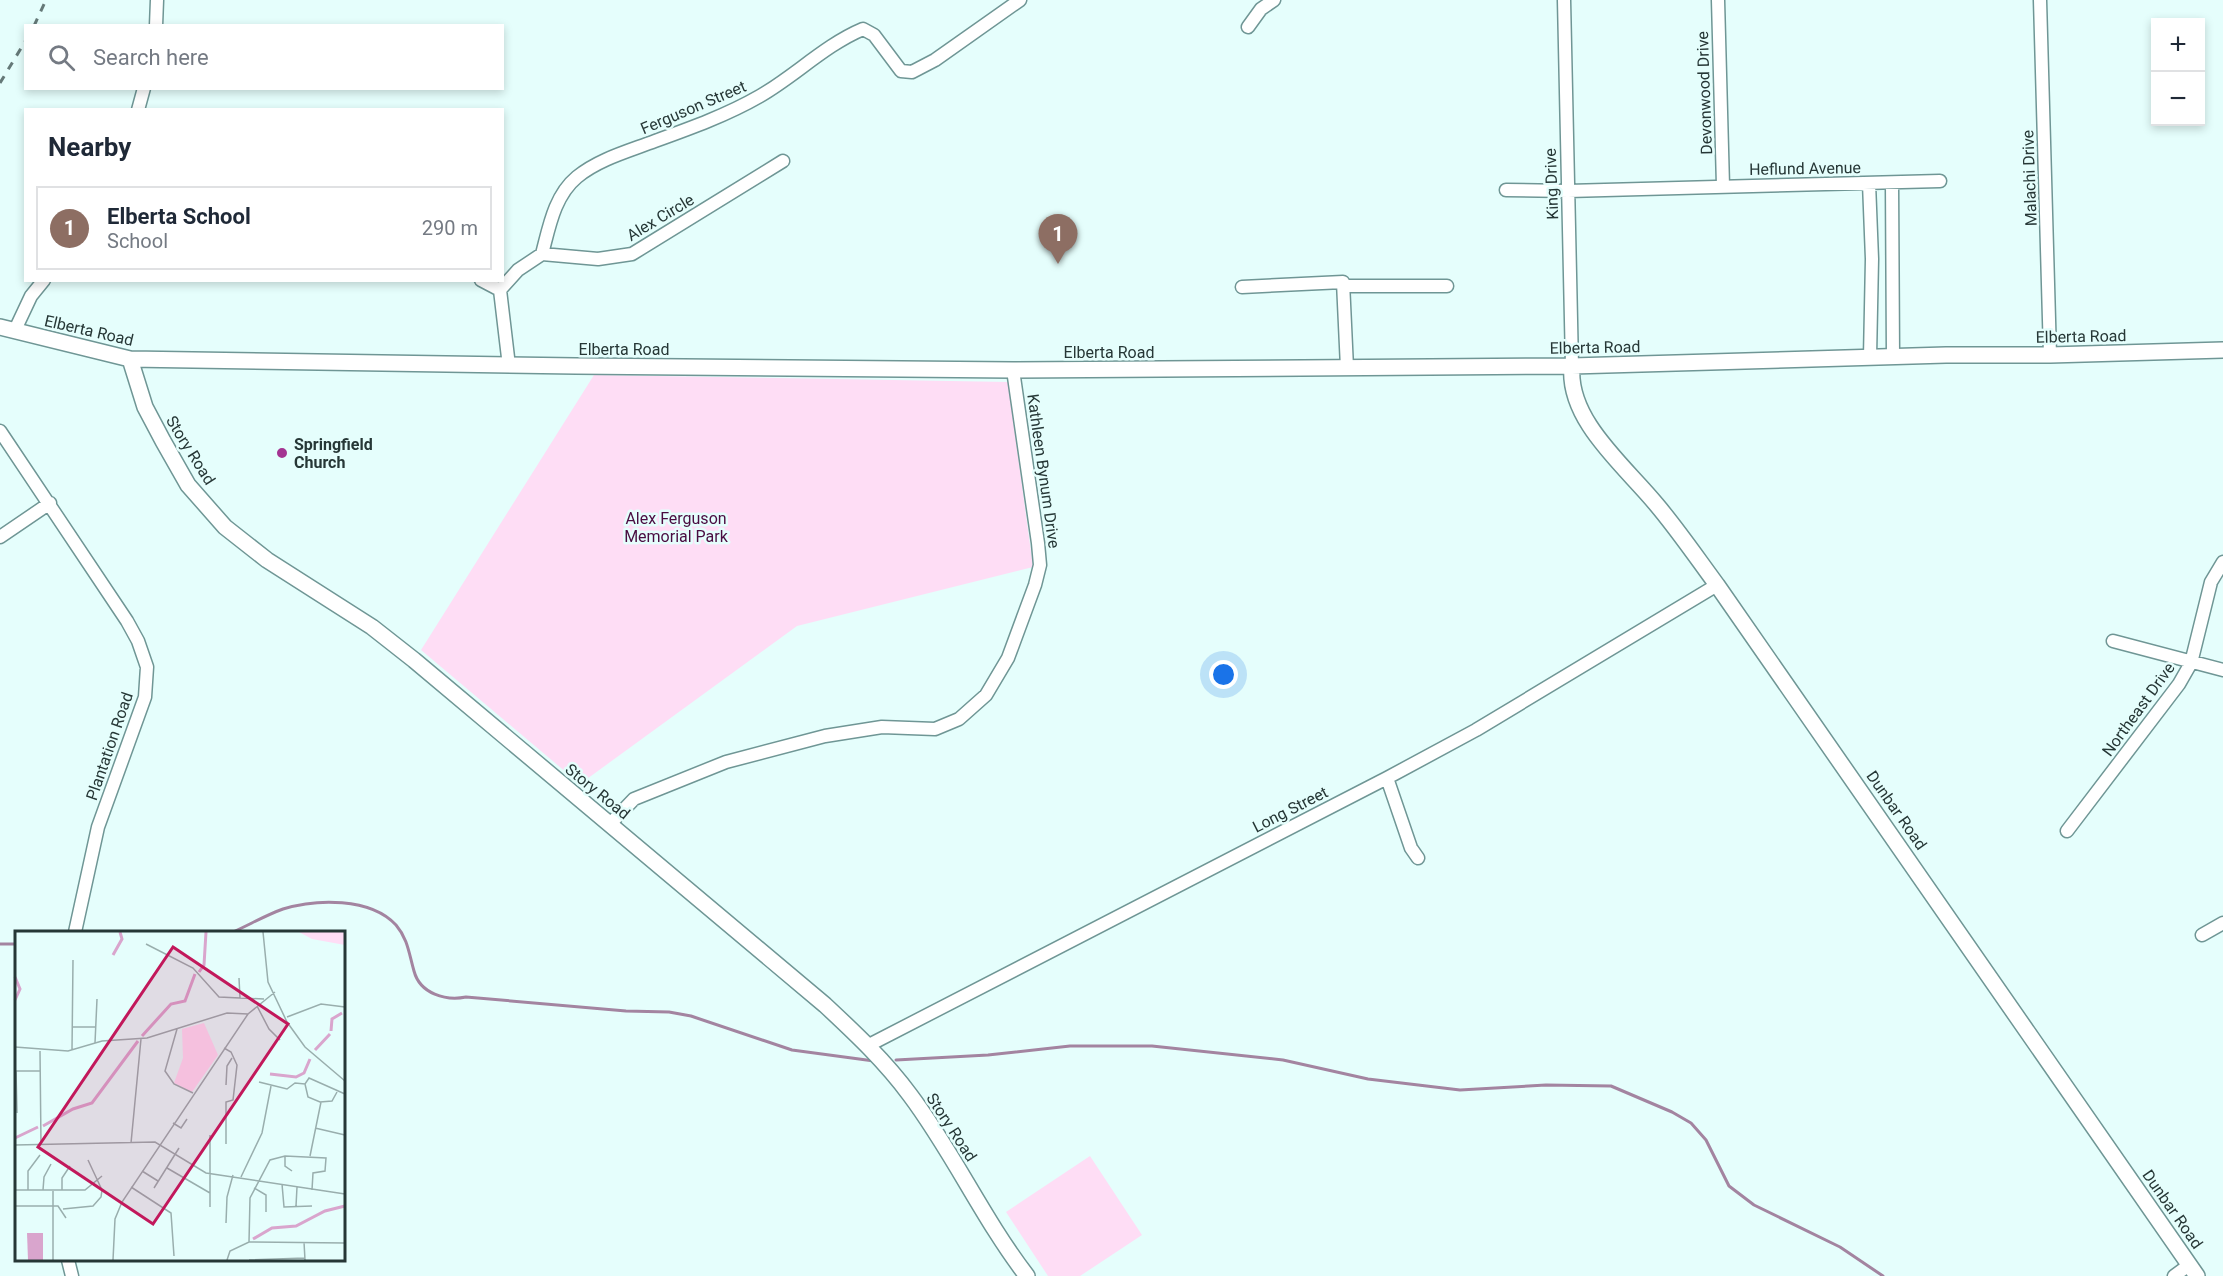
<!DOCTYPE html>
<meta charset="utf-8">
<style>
:root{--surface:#fff;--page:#f6f6f7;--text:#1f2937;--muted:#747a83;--line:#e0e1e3;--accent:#2563eb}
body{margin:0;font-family:Roboto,sans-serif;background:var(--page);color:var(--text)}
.controls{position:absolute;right:18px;top:18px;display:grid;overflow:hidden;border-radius:0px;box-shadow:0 3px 9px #0003}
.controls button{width:54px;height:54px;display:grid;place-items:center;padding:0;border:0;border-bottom:2px solid var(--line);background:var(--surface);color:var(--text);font:30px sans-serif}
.you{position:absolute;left:1224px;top:675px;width:21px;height:21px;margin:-15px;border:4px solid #fff;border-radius:50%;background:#1a73e8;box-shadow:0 0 0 9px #1a73e833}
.badge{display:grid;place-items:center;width:39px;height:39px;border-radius:50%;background:var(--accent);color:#fff;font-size:20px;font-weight:700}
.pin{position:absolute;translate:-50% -50px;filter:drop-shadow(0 2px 3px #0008)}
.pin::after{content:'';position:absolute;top:32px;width:21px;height:18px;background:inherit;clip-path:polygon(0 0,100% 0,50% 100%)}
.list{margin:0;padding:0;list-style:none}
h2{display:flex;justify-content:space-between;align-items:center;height:78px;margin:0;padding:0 24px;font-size:26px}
h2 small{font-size:20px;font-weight:400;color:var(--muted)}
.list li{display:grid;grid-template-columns:39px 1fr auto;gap:18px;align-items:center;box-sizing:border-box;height:84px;margin:0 12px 12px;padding:0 12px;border:2px solid var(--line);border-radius:0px}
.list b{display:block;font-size:22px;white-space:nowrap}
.list p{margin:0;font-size:20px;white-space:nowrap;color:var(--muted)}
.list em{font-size:20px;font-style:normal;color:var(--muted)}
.icon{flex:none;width:33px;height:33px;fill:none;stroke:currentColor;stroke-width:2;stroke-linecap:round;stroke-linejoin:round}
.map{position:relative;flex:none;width:2223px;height:1276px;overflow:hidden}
.search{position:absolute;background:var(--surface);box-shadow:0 3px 9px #0003;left:24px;top:24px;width:480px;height:66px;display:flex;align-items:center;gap:15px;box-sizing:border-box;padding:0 21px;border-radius:0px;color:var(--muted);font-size:22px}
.panel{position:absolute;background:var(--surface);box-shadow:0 3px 9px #0003;left:24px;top:108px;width:480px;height:174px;border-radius:0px}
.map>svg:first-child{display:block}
.green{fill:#feddf5}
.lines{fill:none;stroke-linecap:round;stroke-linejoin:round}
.stream{stroke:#a384a0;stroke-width:3}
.minor-casing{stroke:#6f9695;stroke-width:15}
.tertiary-casing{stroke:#6f9695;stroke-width:18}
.minor{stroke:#fff;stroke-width:12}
.tertiary{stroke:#fff;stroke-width:15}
.rail{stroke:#657978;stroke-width:3;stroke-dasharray:8 8;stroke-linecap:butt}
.poi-dot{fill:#a43492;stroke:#e5fefc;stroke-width:2}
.labels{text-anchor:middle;stroke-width:5;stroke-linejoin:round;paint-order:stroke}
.street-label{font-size:16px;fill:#263736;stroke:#e5fefc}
.poi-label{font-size:16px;font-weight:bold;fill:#263736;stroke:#e5fefc;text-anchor:start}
.park-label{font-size:16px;fill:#4a0c41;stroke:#e5fefc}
.inset-river{fill:none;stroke:#d9a5cd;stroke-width:3}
.inset-road{fill:none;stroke:#99aead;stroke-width:1.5}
.view{fill:#c2185b;fill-opacity:0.15;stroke:#c2185b;stroke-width:3}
.inset-edge{fill:none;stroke:#263736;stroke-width:3}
</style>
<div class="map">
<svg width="2223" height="1276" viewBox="0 0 2223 1276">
<rect width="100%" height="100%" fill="#e5fefc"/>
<path class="green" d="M594,375L1008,382L1033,567L797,626L580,784L421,650Z
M1090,1156L1142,1235L1080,1276H1048L1006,1212Z"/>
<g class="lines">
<path class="stream" d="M233,932C249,925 266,915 283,909C316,899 370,897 396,925C408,939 409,954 414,971C420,994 446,1001 466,997L626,1011L669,1012L691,1016L792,1050L874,1061
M0,944H16
M896,1060L988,1055L1070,1046H1152L1283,1060L1368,1079L1460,1090L1546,1085L1611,1086L1672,1112L1691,1123L1706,1140L1729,1186L1754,1205L1840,1247L1883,1276"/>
<g class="minor-casing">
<path id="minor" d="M1564,0L1572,366
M1718,0L1723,186
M2040,0L2050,355
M156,26L157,0
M1248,27L1261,9L1274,0
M138,110L144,88
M1869,183L1872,259L1870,357
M1892,183L1893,356
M1506,190L1568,191L1940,181
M542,254L598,259L632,254L783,161
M481,280L500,290
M1343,286H1447
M1242,287L1343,282L1347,368
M15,330L31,296L44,280
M509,366L500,290L518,270L542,254C549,228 554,196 577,177C599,159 629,151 655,141C691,128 727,115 760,96C795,76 825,45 863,29L874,35L901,71L912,72L935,60L1020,0
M0,431L127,621L138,641L147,667L145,697L98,827L75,932
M0,537L50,503
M2113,641L2223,670
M1387,778L1411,848L1418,858
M610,824L634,799L726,762L825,736L882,727L935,729L959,719L986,695L1008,658L1035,585L1040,565L1038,543L1013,370
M2067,831L2179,684L2191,663L2211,582L2223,562
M2202,935L2223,923
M869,1045L1387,778L1476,730L1717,585
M68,1260L72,1276
M2174,1276L2189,1265"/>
</g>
<g class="tertiary-casing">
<path id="tertiary" d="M0,327L130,359L576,366L1013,370L1572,366L1946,355H2050L2223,350
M130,359L145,407L163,441L188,485L225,527L267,560L372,627L414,660L825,1005C855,1033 885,1061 910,1095C953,1152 983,1219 1027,1276
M1572,366C1567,420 1625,466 1656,504C1678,530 1697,558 1717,585L2197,1276"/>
</g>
<use href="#minor" class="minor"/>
<use href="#tertiary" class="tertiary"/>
<path class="rail" d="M34,26L46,0
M0,83L26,40"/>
</g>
<circle class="poi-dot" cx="282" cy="453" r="6"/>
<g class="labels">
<g class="street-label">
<text transform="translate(1704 93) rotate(-92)" y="6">Devonwood Drive</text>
<text transform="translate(693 107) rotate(-23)" y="6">Ferguson Street</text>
<text transform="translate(1805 168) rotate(-1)" y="6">Heflund Avenue</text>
<text transform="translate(2029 178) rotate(-92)" y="6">Malachi Drive</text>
<text transform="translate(1551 184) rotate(-92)" y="6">King Drive</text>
<text transform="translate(660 217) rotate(-31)" y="6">Alex Circle</text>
<text transform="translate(89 330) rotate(13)" y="6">Elberta Road</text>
<text transform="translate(2081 336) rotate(-1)" y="6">Elberta Road</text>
<text transform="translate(1595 347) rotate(-1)" y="6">Elberta Road</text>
<text x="624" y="355">Elberta Road</text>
<text x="1109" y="358">Elberta Road</text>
<text transform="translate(191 450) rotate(58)" y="6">Story Road</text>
<text transform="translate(1044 471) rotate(82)" y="6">Kathleen Bynum Drive</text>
<text transform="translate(2138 709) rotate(-54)" y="6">Northeast Drive</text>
<text transform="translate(109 746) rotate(-71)" y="6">Plantation Road</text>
<text transform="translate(598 791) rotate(39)" y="6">Story Road</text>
<text transform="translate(1290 809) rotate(-27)" y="6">Long Street</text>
<text transform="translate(1897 810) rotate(55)" y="6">Dunbar Road</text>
<text transform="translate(952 1127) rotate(57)" y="6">Story Road</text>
<text transform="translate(2173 1209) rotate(55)" y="6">Dunbar Road</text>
</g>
<g class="poi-label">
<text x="294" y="450">Springfield<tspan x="294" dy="18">Church</tspan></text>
</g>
<g class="park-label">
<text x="676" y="524">Alex Ferguson<tspan x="676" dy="18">Memorial Park</tspan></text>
</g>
</g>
<g transform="translate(15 931)">
<rect width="330" height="330" fill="#e5fefc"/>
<path d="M284,1H330V14L297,8ZM189,92L203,124L177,161L159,152L168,127L167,98Z" fill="#feddf5"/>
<path d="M12,302H28V329H13Z" fill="#d9a5cd"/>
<path class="inset-river" d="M98,24L107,8L105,1M184,41L189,34L191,1M0,46L5,58L0,69M316,100L317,88L327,82M127,105L156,73L170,70L180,43M300,119L315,103M255,143L281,146L289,142L295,128M28,195L58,178L77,172L123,110M0,207L23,196M238,308L257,297L281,295L310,280L330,275"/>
<path class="inset-road" d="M248,1L253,51L272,91L290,116L330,150M131,13L178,37L204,66L249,68M224,47L225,67M242,75L254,98L265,109M272,86L306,73L330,76M57,96H80M162,98L150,140L159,153L178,162M80,112L82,68M0,116L53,120L87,110L132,107L212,82L233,83M209,117L216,121L222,134L218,169L211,171V213M57,119L58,29M25,120L26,214M0,140H25M1,140L2,182M244,151L272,158L280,152L290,153L294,147L330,163M290,153L293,166L305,171L317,170L322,161M211,154L212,135L217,127M158,192L166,197L172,188M300,197L330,204M195,204V276M116,212L126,108M0,214L140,211L191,242L330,263M270,225V235L277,240M295,225L306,171M152,237L195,262M127,240L143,250M226,246L247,202L256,155M267,253L269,276L297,275M116,256L156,282L159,325M139,257L164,217M239,257L251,264V281M0,259H70L87,245M13,259V240L25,224M28,259L29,246L36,233M47,259V247L55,235M38,260V329M0,275H43L51,287M281,275L282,256M48,278L78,275L86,266L87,259L73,229M211,292L212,266L218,244M234,311L235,267L255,229L270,225L311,227L310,240L298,242L297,259M289,311L290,329M98,329L100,288L107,271L233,83L260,61M212,329L215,320L234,311L330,312M234,329L290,327"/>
<path class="view" d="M158,16L273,93L138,293L23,216Z"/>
<rect width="330" height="330" class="inset-edge"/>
</g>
</svg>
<div class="controls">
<button>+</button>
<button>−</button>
</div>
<div class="you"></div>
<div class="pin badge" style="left:1058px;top:264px;background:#8d6e63">1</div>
<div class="search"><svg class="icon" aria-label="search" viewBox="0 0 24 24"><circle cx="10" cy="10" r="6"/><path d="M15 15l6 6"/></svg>Search here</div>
<section class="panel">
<h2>Nearby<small></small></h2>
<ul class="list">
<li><span class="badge" style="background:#8d6e63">1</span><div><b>Elberta School</b><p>School</p></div><em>290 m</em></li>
</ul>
</section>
</div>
